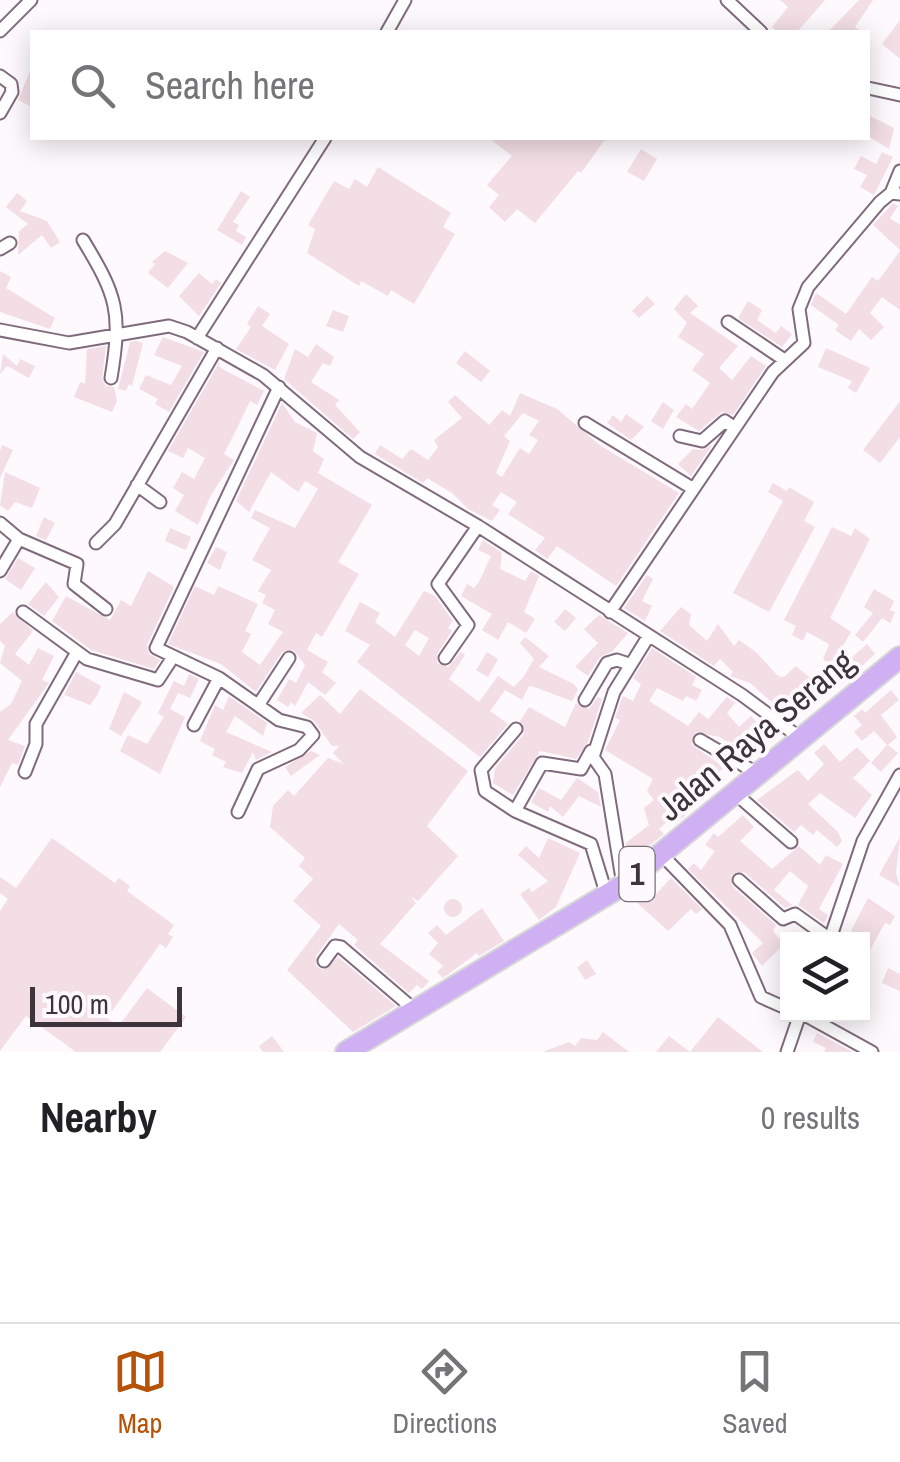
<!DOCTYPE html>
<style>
:root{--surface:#fff;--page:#f6f6f6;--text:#202124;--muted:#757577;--line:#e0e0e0;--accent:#b45309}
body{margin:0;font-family:"Archivo Narrow",sans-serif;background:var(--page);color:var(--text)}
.controls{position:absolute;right:30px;bottom:30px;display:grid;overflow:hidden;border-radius:0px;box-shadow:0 5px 25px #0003}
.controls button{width:90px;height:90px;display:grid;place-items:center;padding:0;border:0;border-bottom:2px solid var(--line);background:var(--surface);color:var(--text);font:50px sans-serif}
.scale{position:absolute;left:30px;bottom:25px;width:152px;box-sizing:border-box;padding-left:10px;border:5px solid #3e353c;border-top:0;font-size:28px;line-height:35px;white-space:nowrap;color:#3e353c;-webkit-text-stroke:8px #fef9fd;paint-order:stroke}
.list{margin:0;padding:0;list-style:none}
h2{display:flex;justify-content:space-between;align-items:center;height:130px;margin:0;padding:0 40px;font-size:42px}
h2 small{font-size:32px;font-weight:400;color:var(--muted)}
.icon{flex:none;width:55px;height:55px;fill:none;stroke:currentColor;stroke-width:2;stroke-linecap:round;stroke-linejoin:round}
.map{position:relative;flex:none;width:900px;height:1052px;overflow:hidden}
.search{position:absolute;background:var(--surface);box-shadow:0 5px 25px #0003;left:30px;right:30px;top:30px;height:110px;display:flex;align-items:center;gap:25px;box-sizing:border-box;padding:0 35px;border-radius:0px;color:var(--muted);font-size:38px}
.sheet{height:270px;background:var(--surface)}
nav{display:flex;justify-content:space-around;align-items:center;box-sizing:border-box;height:140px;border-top:2px solid var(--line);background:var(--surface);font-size:28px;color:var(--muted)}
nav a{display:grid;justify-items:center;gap:5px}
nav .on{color:var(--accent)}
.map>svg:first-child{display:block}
.building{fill:#f3dee5;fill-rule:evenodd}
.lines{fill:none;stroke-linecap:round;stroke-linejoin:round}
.street-casing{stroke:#7f6b7c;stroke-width:15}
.highway-casing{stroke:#d8d7d8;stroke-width:24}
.street{stroke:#fff;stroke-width:11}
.highway{stroke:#cfb1f3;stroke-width:20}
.labels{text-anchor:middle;stroke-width:8;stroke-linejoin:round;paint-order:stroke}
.shield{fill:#fef9fd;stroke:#787076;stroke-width:2.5}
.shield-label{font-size:32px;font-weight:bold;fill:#3e353c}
.street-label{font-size:35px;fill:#3e353c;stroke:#fef9fd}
</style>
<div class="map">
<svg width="900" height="1052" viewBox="0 0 900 1052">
<rect width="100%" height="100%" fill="#fef9fd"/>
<path class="building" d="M780,0H825L797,32H778L772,27L788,7Z
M859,0H873L855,27L864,32H828Z
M900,20V59L882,44Z
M32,66V107L18,100Z
M868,115L894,128L889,149L868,136Z
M489,138H606L581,173L578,171L535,223L517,209L505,222L489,207L499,195L487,185L512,156Z
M641,149L657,159L644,181L627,172Z
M882,152L893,157L874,195L860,187L867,175L854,169L861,156L876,164Z
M378,167L451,213L443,227L455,234L414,304L391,290L388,296L361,281L359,286L307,253L315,229L308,225L334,181L349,189L355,179L367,187Z
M241,191L250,197L233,222L239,225L236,231L246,237L242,245L217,230Z
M17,193L27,201L20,211L47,221L60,242L51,248L42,235L18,255L19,231L28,224L6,207Z
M893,203L898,206L890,218L900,225V250L873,225Z
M165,251L188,263L168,288L148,273L155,264L152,262Z
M900,251V310L882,297L870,313L884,327L871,340L859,329L851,341L835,330L839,325L811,305L816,293L846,314L872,277L878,281Z
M0,271L11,277L6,288L55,318L50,329L0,312Z
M199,273L212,284L216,279L221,283L199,316L179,296Z
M686,294L698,306L690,313L738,346L719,368L732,380L751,356L766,366L733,415L722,412L699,431L676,417L686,404L692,409L710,383L692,370L704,354L678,337L687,323L674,309Z
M647,296L655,304L639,318L632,311Z
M748,301L762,310L757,320L776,333L781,326L792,334L782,347L738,318Z
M258,306L270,314L262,326L289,344L275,370L236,349L251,327L247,324Z
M333,310L349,316L343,332L326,326Z
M163,337L204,352L169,412L155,404L158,399L139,389L146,375L171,385L182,366L154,355Z
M136,341L143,343L132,386L129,384L126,391L118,389L130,342Z
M316,344L334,357L330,366L323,363L311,382L339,400L335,405L360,432L353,439L284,379L295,349L308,357Z
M106,346L102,378L106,386L114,387L117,401L112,412L74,397L80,382L85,384L87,349Z
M826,348L870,368L856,393L848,388L852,381L818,367Z
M465,351L490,371L481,382L456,363Z
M3,354L17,366L20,359L35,366L29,378L7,366L0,374Z
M220,361L219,367L264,391L257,405L250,401L239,424L224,454L234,460L211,495L198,525L175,511L184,495L173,488L182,472L194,479L205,458L188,448L183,458L168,451Z
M520,393L557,409L601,446L679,493L616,586L557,546L547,559L535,550L545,538L508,514L517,502L501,492L492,505L500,510L492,521L468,509L452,493L427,478L423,483L375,454L380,445L402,459L411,449L428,460L438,447L434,440L462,418L448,402L455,395L489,425L502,410L510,416ZM523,413L539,421L529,435L538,440L529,454L520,448L502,477L496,473L510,441L504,436Z
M900,401V437L880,463L863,450Z
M663,402L674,410L663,429L651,421Z
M282,403L295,422L317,433L313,451L324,459L318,473L372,505L338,562L359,574L322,637L316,633L307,650L328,662L322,672L336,683L325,695L308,682L295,706L291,702L288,707L277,700L289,679L296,683L305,665L293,650L282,652L256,692L221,664L168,644L195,586L214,595L218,586L258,604L245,631L251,634L242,652L260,665L283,632L268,624L275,610L262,603L266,595L258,591L271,570L252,560L270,528L251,518L255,510L295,528L318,489L305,481L298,492L271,472L249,512L236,501Z
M626,414L644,427L631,440L607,423L613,415L621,422Z
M713,444L691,476L678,464L693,449L703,450Z
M2,445L13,450L0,478V451Z
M5,472L40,488L32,508L15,502L8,511L0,505Z
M773,483L787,491L789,487L814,502L804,521L815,527L769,612L733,593L783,501L768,492Z
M44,517L55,523L46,540L36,536Z
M832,527L851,536L855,528L870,539L830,618L851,632L831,666L823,659L829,644L807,632L803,641L792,635L796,626L784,620Z
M170,528L191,537L186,550L165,541Z
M483,540L502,553L500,569L525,581L531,571L539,576L524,612L535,619L526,633L508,622L498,640L482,630L492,614L461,596L467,584L474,588L479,582L491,556L478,550Z
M216,547L227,552L220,570L207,563Z
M18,558L35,568L21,590L5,579Z
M148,571L174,587L147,645L149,654L160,660L154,669L91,650L52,621L66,596L110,620L121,600L131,606Z
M647,575L653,579L642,601L652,606L645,621L624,608Z
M46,582L59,597L44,616L28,604Z
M874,589L894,601L890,610L895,612L890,623L882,618L863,642L855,635L873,613L864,607Z
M424,591L435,596L453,621L448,628L452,631L437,654V663L448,667L461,652L465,655L449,679L479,702L498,676L514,687L524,676L534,659L520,643L525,637L549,656L539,667L574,684L578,690L572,701L534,687L529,686L522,700L505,690L490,711L508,724L480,757L357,662L370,645L345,631L360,602L380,613L375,622L395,637ZM415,630L429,638L419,656L405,645Z
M681,607L691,614L689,625L707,641L718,624L734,646L739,640L756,652L778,676L784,677L796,666L814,681L807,697L812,702L792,720L750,683L730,676L733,672L720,659L714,666L660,631Z
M565,609L576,618L565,631L554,622Z
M13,612L33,631L15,654L29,665L38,648L54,656L42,680L49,683L8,740L25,746L18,765L12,763L0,787V712L11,704L22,681L0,663L5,646L0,641V624Z
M599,615L628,633L612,652L600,657L588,676L575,667L598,643L584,629Z
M867,644L875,654L842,684L832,675Z
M652,648L696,677L692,685L702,690L696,701L686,696L683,701L657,688L649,701L688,726L699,712L708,719L727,697L735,703L727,713L739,727L751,716L767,733L744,755L720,737L695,732L692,745L724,767L711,782L716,787L676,824L671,818L659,829L664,834L629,862L626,843L649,825L644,808L654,800L647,791L653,779L605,750L620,720L615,718L623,696L633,701L641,684L633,678Z
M487,652L498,659L488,677L476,670Z
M76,672L101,686L97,696L90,705L65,695L57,709Z
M189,674L199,679L190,698L178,693L170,709L185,717L160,774L120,751L128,735L147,744L164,717L158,713L174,681L184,686Z
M360,689L468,771L427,826L458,856L418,901L411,897L416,903L380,944L429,981L422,989L417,985L409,993L354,945L358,940L339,924L316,956V966L324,970L338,957L396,1006L353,1032L287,970L321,926L293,901L313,879L299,866L305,858L270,827L273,806L288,790L294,796L328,758L344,764L333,753L339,746H332L314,721L301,713L320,695L340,714Z
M891,690L899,700L881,715L897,737L888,745L898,753L881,772L871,763L887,745L874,731L862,741L854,732L862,725L854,716L862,709L865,713Z
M124,692L142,702L121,736L109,729Z
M229,696L267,723L263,736L235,716L226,732L272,752L256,760L253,752L242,773L223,767L226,762L212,755L215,749L200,741L215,705L223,710Z
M598,697L602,699L588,742L576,759L540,751L513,795L493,783L495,768L524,734L520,721L529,707L565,727L576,703L589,709Z
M824,744L840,762L857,747L870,761L853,778L872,795L855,818L820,793L808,804L838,832L842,841L837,847L817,830L813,835L801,825L794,832L757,800L798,770L808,781L824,764L814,753Z
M311,751L320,755L291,776L285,767Z
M577,778L598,792L601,807L579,796L563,817L550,806L548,812L531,802L539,788L561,800Z
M743,815L754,827L740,841L772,869L799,846L820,865L826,855L843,864L819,909L828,915L824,923L798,905L808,886L790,871L774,890L792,905L785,908L744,872L731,875L732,886L776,925L773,931L784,944L762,966L752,953L763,943L688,869L694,863L701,870L715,851L705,845L714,833L718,837Z
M900,837L896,873L900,887L879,875Z
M52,838L115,883L119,878L130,886L127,891L174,925L168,934L173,937L166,948L160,944L107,1018L118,1027L147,988L186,1017L160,1052H76L26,1016L0,1051V911L8,899L0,893V877L16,888Z
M548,838L580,853L556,907L539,920L520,894L529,888L532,892L548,881L518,855L526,846L539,858Z
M671,878L702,909L696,914L691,909L668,931L634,900L648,888L656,894Z
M868,898L895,916L890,925L885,923L862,964V937L851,931Z
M444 908a9 9 0 1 1 18 0a9 9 0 1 1-18 0Z
M482,908L504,941L479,956L477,953L443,978L437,972L443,966L429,954L438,943L428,933L437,925L446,935Z
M587,960L596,974L585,980L577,967Z
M888,968L900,974V991L882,983Z
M718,1017L763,1052H690Z
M603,1032L629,1052H542L569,1042L575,1046L581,1038L597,1040Z
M817,1033L853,1052H824L826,1048L813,1042Z
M272,1036L284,1052H263L259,1046Z
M669,1036L690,1052H656Z"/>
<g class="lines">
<g class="street-casing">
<path id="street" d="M727,0L761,32
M0,31L31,0
M387,32L405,0
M0,76L11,84L12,92L0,113
M868,88L900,95
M891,193L900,171
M83,240C117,296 122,312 111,378
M0,249L10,243
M728,322L783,359
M0,330L69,343L169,326L187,332L263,375L360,457L478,526L742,695L803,740
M197,338L325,138
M585,423L692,488
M680,436L702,441L725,421L735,428
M137,485L160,502
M0,523L19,539L77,564L74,584L106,609
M96,543L115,524L217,348
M0,571L19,539
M23,612L87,659L158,680L173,657
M610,612L773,372L804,343L799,309L808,287L880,202L891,193L900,194
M445,658L468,625L438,584L478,526
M585,700L607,663L617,660L629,664
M259,704L289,658
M194,725L219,678
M516,729L481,770L485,791L515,811L591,844L607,896
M700,740L760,775
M25,772L36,744V724L77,652
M736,794L791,842
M515,811L542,763L581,769L591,751
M238,812L258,769L299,750L313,735L307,727L279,720L219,678L156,648L279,387
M662,855L730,925L761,997L788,1009
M739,880L783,919L795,914L830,939
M623,885L605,774L593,757L614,692L648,637
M830,939L863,841L900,775
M324,961L335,946L341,947L417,1012
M803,1014L872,1052
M787,1052L800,1014"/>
</g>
<g class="highway-casing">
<path id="highway" d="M346,1052L623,885L900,657"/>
</g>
<use href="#street" class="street"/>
<use href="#highway" class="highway"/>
</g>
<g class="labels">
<rect class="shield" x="619.5" y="847" width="35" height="54" rx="8"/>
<g class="shield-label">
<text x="637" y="885">1</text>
</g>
<g class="street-label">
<text transform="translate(756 735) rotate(-40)" y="12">Jalan Raya Serang</text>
</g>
</g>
</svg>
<div class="controls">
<button><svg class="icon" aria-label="layers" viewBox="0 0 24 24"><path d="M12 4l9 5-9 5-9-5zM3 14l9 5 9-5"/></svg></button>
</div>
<div class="scale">100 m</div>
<div class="search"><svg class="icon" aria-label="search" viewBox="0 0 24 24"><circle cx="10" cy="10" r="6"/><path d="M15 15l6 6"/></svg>Search here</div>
</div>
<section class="sheet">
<h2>Nearby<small>0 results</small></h2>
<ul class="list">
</ul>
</section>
<nav>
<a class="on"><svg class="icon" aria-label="map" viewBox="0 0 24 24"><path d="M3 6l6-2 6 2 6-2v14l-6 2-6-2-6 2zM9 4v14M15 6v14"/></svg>Map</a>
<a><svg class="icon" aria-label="directions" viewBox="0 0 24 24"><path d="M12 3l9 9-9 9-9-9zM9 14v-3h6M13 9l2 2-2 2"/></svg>Directions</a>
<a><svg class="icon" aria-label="saved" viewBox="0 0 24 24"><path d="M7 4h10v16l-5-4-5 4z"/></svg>Saved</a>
</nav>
